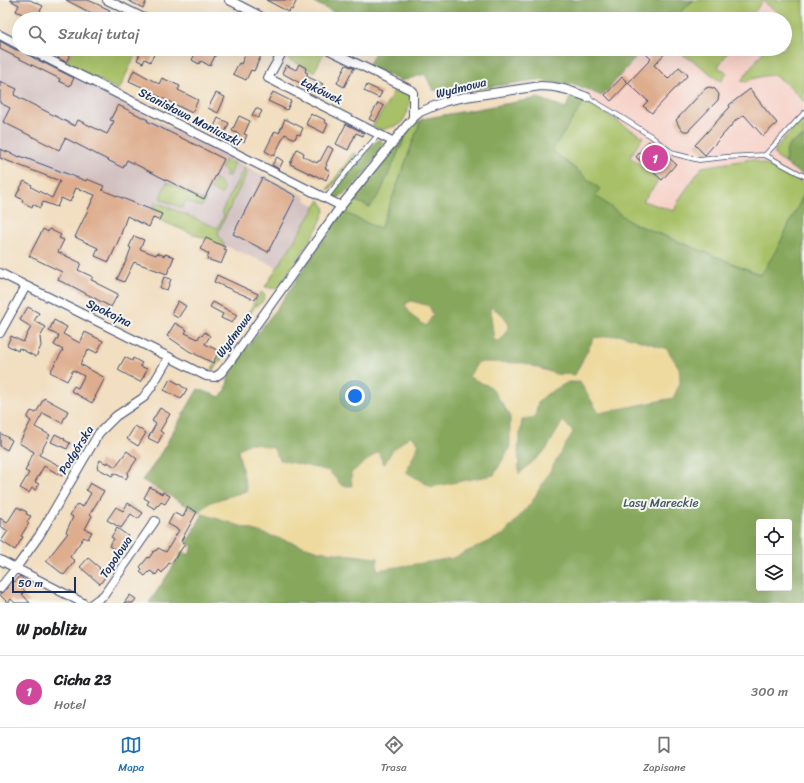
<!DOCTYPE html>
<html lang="pl">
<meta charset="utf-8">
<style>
:root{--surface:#fff;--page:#f6f6f6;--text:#202124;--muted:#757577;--line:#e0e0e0;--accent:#1f6fb2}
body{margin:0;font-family:Sriracha,sans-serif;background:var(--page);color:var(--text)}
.controls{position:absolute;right:12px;bottom:12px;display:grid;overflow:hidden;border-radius:4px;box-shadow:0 4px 16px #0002}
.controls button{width:36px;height:36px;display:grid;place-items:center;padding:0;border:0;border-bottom:1px solid var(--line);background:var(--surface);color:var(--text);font:20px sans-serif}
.scale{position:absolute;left:12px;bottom:10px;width:64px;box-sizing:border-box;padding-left:4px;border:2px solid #1b2f5e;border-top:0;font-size:11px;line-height:14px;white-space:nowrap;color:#1b2f5e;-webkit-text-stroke:3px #f6f6f2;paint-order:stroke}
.you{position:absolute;left:355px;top:396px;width:14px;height:14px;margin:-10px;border:3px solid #fff;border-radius:50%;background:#1a73e8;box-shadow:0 0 0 6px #1a73e833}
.badge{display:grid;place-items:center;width:26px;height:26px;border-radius:50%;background:var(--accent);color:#fff;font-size:13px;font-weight:700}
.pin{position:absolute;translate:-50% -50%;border:2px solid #fff;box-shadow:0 1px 4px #0006}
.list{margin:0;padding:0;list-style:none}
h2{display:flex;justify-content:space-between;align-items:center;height:52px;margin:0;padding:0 16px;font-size:17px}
h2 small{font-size:13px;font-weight:400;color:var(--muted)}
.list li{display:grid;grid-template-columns:26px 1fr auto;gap:12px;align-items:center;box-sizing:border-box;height:72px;padding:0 16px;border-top:1px solid var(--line)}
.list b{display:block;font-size:15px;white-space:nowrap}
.list p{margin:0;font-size:13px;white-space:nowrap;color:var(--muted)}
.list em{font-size:13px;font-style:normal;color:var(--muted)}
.icon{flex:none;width:22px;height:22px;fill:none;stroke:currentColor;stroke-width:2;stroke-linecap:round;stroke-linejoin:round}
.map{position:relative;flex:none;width:804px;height:603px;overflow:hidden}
.search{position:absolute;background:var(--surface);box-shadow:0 4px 16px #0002;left:12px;right:12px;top:12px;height:44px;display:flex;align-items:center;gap:10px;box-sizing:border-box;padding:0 14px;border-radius:22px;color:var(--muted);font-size:15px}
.sheet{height:124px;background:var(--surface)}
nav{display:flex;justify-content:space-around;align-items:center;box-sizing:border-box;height:56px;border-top:1px solid var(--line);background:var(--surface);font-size:11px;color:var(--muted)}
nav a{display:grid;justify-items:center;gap:2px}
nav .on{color:var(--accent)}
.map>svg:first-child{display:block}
.built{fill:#f7d1c7}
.industrial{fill:#d2bfc0}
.green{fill:#a8c167;stroke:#627862}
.forest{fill:#86a75c;stroke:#506b5d;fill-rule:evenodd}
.sand{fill:#eeda9e;stroke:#84847e}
.building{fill:#dead8e}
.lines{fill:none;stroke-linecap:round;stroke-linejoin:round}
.service-casing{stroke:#3b496d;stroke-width:5.5}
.minor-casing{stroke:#3b496d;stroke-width:10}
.service{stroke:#fff;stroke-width:4}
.minor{stroke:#fff;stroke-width:8}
.labels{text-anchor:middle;stroke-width:4;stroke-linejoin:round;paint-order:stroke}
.street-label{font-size:12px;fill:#1b2f5e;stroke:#f6f6f2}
.park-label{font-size:12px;fill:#455b61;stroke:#f6f6f2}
</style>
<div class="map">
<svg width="804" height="603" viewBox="0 0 804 603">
<rect width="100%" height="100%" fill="#f6f6f2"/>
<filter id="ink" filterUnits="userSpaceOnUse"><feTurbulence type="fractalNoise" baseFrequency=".025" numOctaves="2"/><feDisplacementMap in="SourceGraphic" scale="8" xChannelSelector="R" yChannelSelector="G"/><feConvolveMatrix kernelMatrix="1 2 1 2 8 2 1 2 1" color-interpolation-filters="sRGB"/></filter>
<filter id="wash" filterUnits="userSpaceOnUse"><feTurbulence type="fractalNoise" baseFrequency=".012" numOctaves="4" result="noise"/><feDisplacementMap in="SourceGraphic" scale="16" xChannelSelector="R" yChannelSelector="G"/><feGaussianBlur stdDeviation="0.9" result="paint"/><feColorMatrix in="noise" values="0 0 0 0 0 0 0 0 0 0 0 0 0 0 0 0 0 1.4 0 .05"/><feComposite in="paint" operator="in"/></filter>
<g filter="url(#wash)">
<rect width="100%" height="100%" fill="#f2dec0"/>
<path class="built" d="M694,0H804V137L791,143L804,175V194L762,275L630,222L585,101L591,91L602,96L643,49H785V19H673Z"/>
<path class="industrial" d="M0,39L75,76L149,117L231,158L230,161L234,163L235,161L306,197L305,200L316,206L277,267L206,238L0,158Z"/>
<path class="green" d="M694,0H804V102L789,85L773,75L764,76L752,79L746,82L741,81L765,49H785V21L787,18L762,1L750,19H686L679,13Z
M73,49H138L119,90L66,63Z
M287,49H320L325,51L314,72L283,56Z
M681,49H730L718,67L727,73L721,81L717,79L702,67L679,52Z
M396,87L408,92L411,97L407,113L401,124L382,130L372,127L386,106Z
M585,101L643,137L630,157L659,180L643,201L674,211L680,198L702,167L752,159L780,170L804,183V194L778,247L762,275L630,222L595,195L600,189L552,150Z
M804,118V137C788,145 787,145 785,163C782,161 777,159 775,155C771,147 798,125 804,118Z
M422,119L419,125L395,191L380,229L343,212L353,200L370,207L380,193L406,135L415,124Z
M353,153L357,155L330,189H328Z
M225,160L234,163L229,176L225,177L227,172L221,168Z
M244,168L247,173L218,232L219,236L225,247L159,220L161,214L153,210L156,202L217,228L224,216L222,211Z
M215,180L220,182L224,189L221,195L210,189Z
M167,182L205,201L201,207L186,201L182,208L161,199V195Z
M320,200L324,206L325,211L318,227L307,245L277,289L265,287Z
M261,292L265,295C264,301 261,304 255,306L218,365L212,370V369Z"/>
<path class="forest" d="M309,0H694L673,19H367L353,12L350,19H348Z
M377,49H643L602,96L577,85L536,80L466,90L447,91L433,90L425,74L401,81L368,66Z
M571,95L585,101L552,150L600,189L595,195L630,222L761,275L778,247L804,194V603H149L175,564L182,551L189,555L193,546L187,543L203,514L319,551L378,558L377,570L407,565L573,432L563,421L546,450L518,475V448L522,419L535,417L538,402L547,394L568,382H580L622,407L653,402L673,398L594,338L575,375L556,374L524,363L469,377L491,387L510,415V447L494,475L431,488L406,472L419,443L392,451L384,466L378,452L352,473V486H341L329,471L238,451L247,491L211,502L198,512L142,480L153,466L168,441L170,437L198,389L220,397L226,390L230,371L288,293L318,246L343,212L380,229L395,191L419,125L422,119L538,98L566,108ZM490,307L500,312L504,334L500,340ZM759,522H789V588H759Z
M406,135L380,193L370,207L354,200Z
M804,137V175L796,171L785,163C787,144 786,145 804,137Z
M379,139L384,144C376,159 353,192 337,198L330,196L356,161Z"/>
<path class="sand" d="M411,301L429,306L433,315L426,326L412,316L405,305Z
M490,307C500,312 505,315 509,326L500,341L494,340Z
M621,335L667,349L679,368L680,383L673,398L599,413L580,382H568L547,394L538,402L535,417L522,419L518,448L519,474L546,450L563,421L573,432L531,503L504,534L453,558L377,570L378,558L319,551L203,514L198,512L211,502L247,491L238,450L250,443L273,448L280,460L329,471L342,486H352L351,473L378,452L384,465L392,451L410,436L419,443L406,472L431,487L494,475L510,447V415L491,387L469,377L478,362L524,363L556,374L575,375L594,338Z"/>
<g id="blocks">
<path class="building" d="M10,0H30L43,6L40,11L56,19H32L16,11L19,5Z
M66,0H88L110,10L108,13L119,19H99L94,16V15L91,13Z
M127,0H147L143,8Z
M266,0H297L292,10L290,9L289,12Z
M0,41L16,50H23L26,54L74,78L70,86L59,81L60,79L0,49Z
M62,49H73L66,62L58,58Z
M142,49H157L150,62L145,59L143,63L137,60Z
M200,49H206L216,54L210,66L201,61L199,64L192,60L196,52L198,53Z
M248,49H264L254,71L251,70L246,80L233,74L239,63L241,64Z
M647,49H669L654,65L668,79L679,67L688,75L652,113L643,106L648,101L628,83L651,59L644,52Z
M299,64L306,68L305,72L308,73L306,76L323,84L318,93L282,73L286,65L296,70Z
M346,65L354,68L344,87L337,83Z
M134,70L159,84L162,78L180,86L178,90L198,100L192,113L154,94L155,93L129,81Z
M622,77L628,83L611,101L605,95Z
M0,81L17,89L14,95L75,126L78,120L107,134L114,121L110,120L118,105L148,120L147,121L224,159L204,199L127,160L123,168L65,138L59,150L3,122L10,108L0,103Z
M367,85L382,92L379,98L364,91Z
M710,87L715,89L718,93L719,95L718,100L688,131H684L680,128L676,120L706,88Z
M750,89L765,109L777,123L763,136L744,115L739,119L738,118L705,155L695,145L730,107L729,105Z
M273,92L291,101L287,110L268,101Z
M216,93L225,97L218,113L208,108Z
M378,103L384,106L375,122L369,119Z
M256,108L262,111L258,118L252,115Z
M311,114L314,116L315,115L325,120L324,122L328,124L324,133L306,124Z
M239,116L250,121L244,134L247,135L244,142L237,139L239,134L232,131Z
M218,118L229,123L224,135L213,129Z
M285,119L303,128L300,135L297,134L295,139L285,134L274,156L265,151L275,131L279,133Z
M346,124L364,133L363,136L356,133L348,150L336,144Z
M649,141L676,164L662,180L636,157Z
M328,146L333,149L326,164L327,165L325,168L330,171L326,180L321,177L320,178L315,175V176L290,164L297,149L304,153L303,156L317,163L318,161H320Z
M0,149L20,157V156L86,181L87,179L104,186L102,190L162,214L159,220L153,218L149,227L127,216L120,237L109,262L95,256L98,248L75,237L95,195L76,188L70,202L61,198L57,207L43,202L40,208L33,204L32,207L22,202L23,200L16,196L24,181L32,185L31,187L52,198L60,181L0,158Z
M277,157L283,161L279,169L272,165Z
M262,178L296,196L268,252L233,234Z
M43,229L48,232L49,229L61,235L59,238L64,240L58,252L81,263L78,270L93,277L91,280L96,282V283L118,294L111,307L68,284V285L58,280L62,272L29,256Z
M134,236L144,240L140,249L156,255L157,253L165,256V254L174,257L167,274L134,262L124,282L117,279L127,259L131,248L129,247Z
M206,238L225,247L224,249L227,250L221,264L207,259L209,254L200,249Z
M217,275L258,294L255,300L214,282Z
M164,277L171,279L167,290L160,288Z
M178,301L186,306L178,318L171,314Z
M213,302L237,315L232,323L221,318L223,314L210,307Z
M28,307L39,313L34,321L46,327L40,337L41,346L36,357L19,348L18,351L7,345L11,336L23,342L31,327L20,320Z
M54,320L67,327L63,334L80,343L85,332L103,341L97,353L89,349L80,364L105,378L95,397H96L92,403L71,391L74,386L78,388L84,376L73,370L67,381L50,372L63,350L54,345L59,336L49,331Z
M175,323L187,330L185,333L198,339L200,335L202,336L205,332L210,336L205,344L219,351L213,363L189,351L167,336Z
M125,357L132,361L133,358L142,363L140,366L147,369L143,378L142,379L140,382L118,370L120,366Z
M170,379L181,385V386L187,389L181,399L164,390Z
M44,398L68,411L62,423L43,413L35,427L50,435L39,455L66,469L62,476L44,466L35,482L39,484L36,490L32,488L29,493L20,488L29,473L25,471L28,465H27L34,452L19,443L31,421L27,418L31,411L36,413Z
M160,408L170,414L160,431L163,433L158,443L148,438L156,424L152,421Z
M135,426L146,433L138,446L127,439Z
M0,433L12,440L7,450L0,446Z
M55,434L65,439L64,440L70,443L67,449L51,442Z
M127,451L137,459L127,474L128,475L126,479L114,473L112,476L97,468L100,460L107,464L108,462L115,467Z
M90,483L104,491L90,514L92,516L85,529L92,532L88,539L84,537L70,557L75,561L64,575L46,561L68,533L66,532L73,517L70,515L77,504L83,507L91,493L86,490Z
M150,487L162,494L163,492L170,496L165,504L161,502L159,505L156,506L155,509L147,504L149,501L144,498Z
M128,503L143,513L138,519L131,514L121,528L107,520L116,507L123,511Z
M17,507L27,512L26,514L31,516L27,522L29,523L21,536L23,537L15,550L1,541L8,531L0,526V518L7,523Z
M188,507L197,512L181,541L185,544L171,564L169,563L162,573L159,570L156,575L150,571L145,576L140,572L142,569L140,567L148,557L149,558L154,551L157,550L158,548L166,552L179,530L168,524L174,513L183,517Z
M117,528L128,536L117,551L109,546L114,539L111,537Z
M88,558L100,568L99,569L102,571L101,573L105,577L100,584L80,567Z
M20,576L25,582L21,587L25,591L22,594L30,603H15L11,599L8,603L0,595V593L4,592L13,580L15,582Z
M130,595L136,599L133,603H124Z"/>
</g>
</g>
<g filter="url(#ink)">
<use href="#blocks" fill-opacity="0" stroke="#3b496d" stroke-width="1"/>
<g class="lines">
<g class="service-casing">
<path id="service" d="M587,97L621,117L651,136L664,147L675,154L699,160L726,157L765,155L804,176
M765,155L804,113
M326,198L356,160L379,134"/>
</g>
<g class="minor-casing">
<path id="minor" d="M107,0L146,19
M229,0L266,19
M0,35L19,45
M28,49L341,206
M284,49L268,78L394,142
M327,49L413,91V118
M0,273L169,357L206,376L215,377L221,373L229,363L341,206L407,125L413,118L420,112L446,101L465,97L541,86C559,86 571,91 587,97
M0,333L26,286
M0,560L83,603
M0,588L16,568L39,536L99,433L116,416L143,398L152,386L169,357
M93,603L104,595L155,521"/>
</g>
<use href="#service" class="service"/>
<use href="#minor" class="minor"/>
</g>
</g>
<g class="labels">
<g class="street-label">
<text transform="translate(461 88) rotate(-14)" y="4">Wydmowa</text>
<text transform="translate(322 91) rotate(27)" y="4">Łąkówek</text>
<text transform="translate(190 117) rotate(27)" y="4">Stanisława Moniuszki</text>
<text transform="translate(109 313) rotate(26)" y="4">Spokojna</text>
<text transform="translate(234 335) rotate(-54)" y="4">Wydmowa</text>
<text transform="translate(76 450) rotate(-58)" y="4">Podgórska</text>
<text transform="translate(116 557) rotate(-56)" y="4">Topolowa</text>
</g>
<g class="park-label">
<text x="661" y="507">Lasy Mareckie</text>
</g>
</g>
</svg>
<div class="controls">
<button><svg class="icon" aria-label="locate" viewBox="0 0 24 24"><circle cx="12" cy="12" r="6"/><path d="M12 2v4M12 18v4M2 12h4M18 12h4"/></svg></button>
<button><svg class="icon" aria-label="layers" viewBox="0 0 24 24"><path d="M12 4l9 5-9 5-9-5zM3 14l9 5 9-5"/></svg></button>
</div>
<div class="scale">50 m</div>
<div class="you"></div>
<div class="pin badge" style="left:655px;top:158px;background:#d1479c">1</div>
<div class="search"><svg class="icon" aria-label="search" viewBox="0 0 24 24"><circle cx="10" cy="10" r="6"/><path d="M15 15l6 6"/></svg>Szukaj tutaj</div>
</div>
<section class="sheet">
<h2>W pobliżu<small></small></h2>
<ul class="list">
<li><span class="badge" style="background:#d1479c">1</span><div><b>Cicha 23</b><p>Hotel</p></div><em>300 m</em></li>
</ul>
</section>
<nav>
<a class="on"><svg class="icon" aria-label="map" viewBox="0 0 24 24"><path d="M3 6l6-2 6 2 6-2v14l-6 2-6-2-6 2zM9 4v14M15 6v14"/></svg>Mapa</a>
<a><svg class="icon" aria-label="directions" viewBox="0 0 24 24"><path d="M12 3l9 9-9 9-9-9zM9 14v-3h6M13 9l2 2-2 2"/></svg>Trasa</a>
<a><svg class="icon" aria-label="saved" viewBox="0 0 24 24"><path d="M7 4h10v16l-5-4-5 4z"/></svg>Zapisane</a>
</nav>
